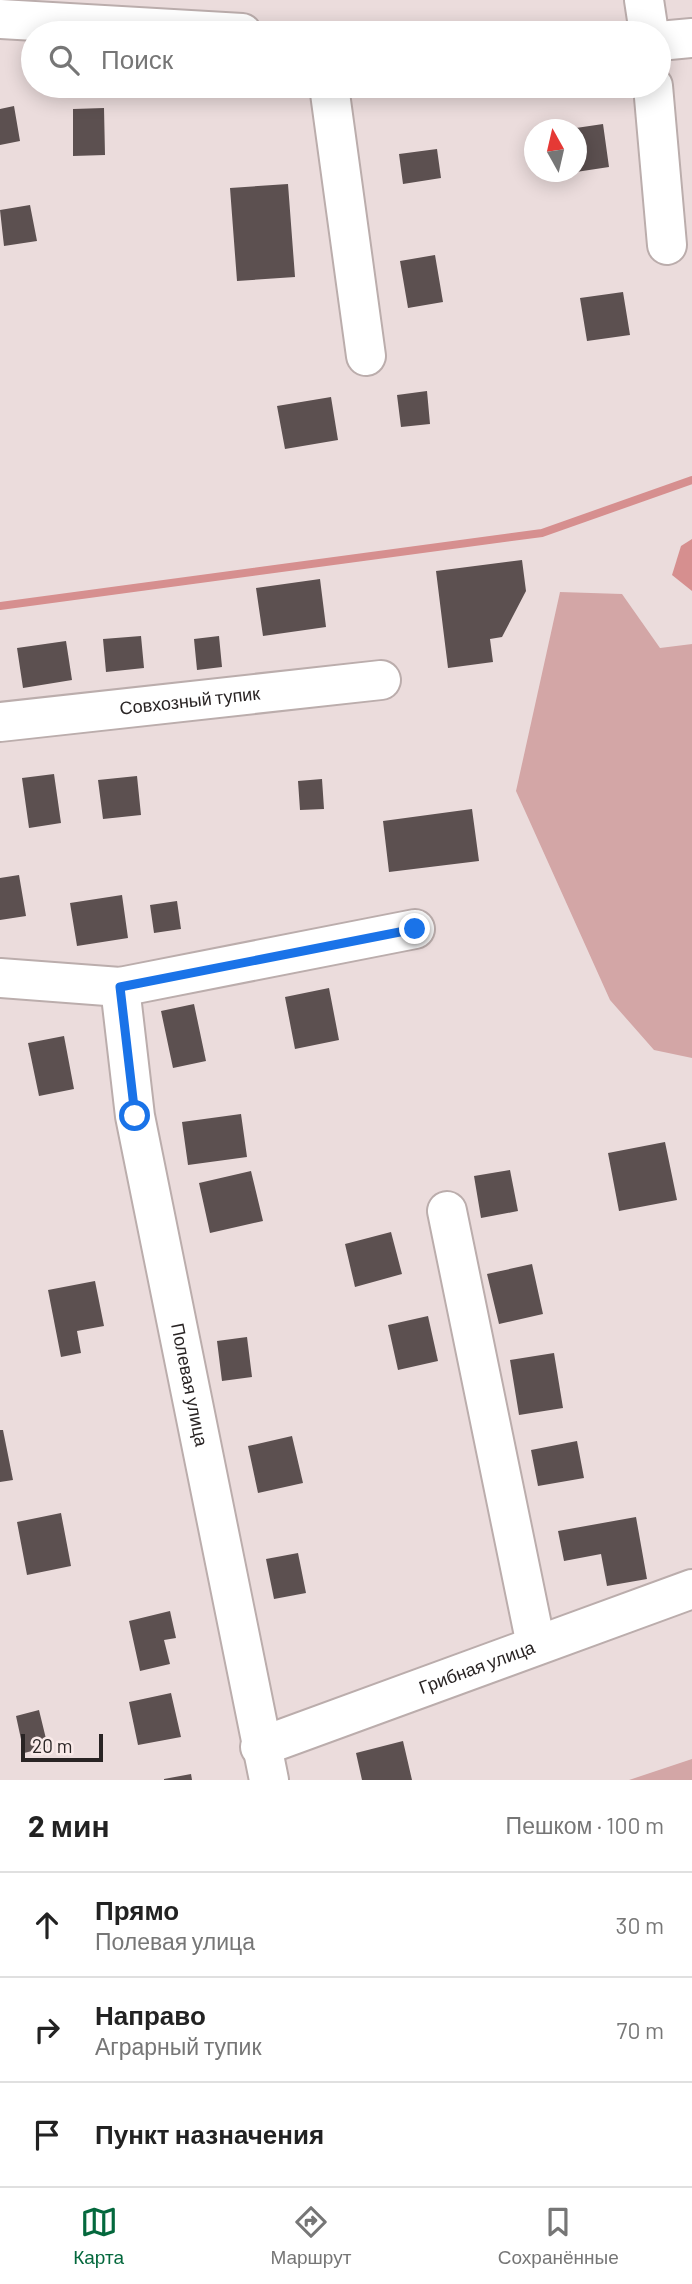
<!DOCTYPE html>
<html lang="ru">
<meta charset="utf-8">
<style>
:root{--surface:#fff;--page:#f2f2f2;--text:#222;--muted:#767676;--line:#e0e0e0;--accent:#04683d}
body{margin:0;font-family:Barlow,sans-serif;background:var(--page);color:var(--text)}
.compass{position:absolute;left:524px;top:119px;width:63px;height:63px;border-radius:50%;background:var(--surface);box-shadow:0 4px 18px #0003;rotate:352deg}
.scale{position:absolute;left:21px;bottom:18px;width:82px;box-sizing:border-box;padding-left:7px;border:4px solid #292424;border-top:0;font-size:19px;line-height:24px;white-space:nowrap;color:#292424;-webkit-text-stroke:5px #f9eae9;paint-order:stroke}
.stop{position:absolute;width:21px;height:21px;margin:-16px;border:5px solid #1a73e8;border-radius:50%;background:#fff}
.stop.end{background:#1a73e8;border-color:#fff;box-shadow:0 2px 7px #0008}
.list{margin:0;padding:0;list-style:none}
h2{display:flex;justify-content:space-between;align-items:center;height:91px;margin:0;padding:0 28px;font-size:30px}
h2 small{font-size:23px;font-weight:400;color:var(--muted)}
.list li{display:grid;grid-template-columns:46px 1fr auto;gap:21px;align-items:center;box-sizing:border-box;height:105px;padding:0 28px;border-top:2px solid var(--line)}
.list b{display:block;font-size:26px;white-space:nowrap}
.list p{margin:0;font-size:23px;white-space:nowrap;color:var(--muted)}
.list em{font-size:23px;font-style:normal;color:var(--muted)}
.icon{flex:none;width:38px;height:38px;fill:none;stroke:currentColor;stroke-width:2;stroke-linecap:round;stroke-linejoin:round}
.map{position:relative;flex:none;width:692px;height:1780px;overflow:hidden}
.search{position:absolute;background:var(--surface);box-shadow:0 4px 18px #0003;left:21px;right:21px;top:21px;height:77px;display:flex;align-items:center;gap:18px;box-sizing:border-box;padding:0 24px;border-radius:38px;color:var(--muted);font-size:26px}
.sheet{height:406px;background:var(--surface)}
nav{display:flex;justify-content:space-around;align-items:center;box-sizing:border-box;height:98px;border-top:2px solid var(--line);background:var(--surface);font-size:19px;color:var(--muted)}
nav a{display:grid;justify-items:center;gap:4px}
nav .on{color:var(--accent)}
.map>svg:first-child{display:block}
.green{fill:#d3a6a6}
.water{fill:#d68f8f}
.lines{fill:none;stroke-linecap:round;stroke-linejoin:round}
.stream{stroke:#d68f8f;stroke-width:8}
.building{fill:#5c5050}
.minor-casing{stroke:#bbadac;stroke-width:42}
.minor{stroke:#fff;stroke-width:38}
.route{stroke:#1a73e8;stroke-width:9}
.labels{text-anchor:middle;stroke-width:7;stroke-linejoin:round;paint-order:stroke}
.street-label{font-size:18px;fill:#292424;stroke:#f9eae9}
</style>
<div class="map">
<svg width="692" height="1780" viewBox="0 0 692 1780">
<rect width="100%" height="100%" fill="#ebdcdc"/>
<path class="green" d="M560,592L622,594L660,648L692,644V1058L654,1050L610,1000L516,791Z
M692,1759V1780H629Z"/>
<path class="water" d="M692,539V591L672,575L681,546Z"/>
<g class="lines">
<path class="stream" d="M0,606L542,533L692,480"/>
</g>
<path class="building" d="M14,106L20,141L0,145V109Z
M104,108L105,155L73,156V109Z
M603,124L609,167L576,172V128Z
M437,149L441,178L403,184L399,154Z
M288,184L295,277L237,281L230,188Z
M30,205L37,241L4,246L0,210Z
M435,255L443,302L408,308L400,261Z
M623,292L630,335L587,341L580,298Z
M427,391L430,424L401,427L397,395Z
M331,397L338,440L285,449L277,406Z
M522,560L526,591L502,637L490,639L493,662L448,668L436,571Z
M320,579L326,627L263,636L256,588Z
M141,636L144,668L106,672L103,639Z
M219,636L222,667L197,670L194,639Z
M66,641L72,680L23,688L17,648Z
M54,774L61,823L29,828L22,778Z
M137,776L141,815L103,819L98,780Z
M322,779L324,809L300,810L298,781Z
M472,809L479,861L389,872L383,821Z
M19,875L26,916L0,920V878Z
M122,895L128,938L77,946L70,903Z
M177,901L181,929L154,933L150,905Z
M329,988L339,1040L295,1049L285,997Z
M194,1004L206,1061L173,1068L161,1011Z
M64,1036L74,1089L39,1096L28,1043Z
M241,1114L247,1157L188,1165L182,1122Z
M665,1142L677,1200L619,1211L608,1153Z
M510,1170L518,1211L481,1218L474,1176Z
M251,1171L263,1221L210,1233L199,1183Z
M391,1232L402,1274L355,1287L345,1244Z
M532,1264L543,1314L499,1324L487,1274Z
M95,1281L104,1326L77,1331L81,1353L61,1357L48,1290Z
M428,1316L438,1361L398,1370L388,1325Z
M247,1337L252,1377L222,1381L217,1341Z
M554,1353L563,1408L519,1415L510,1360Z
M0,1430H3L13,1480L0,1482Z
M292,1436L303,1483L258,1493L248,1446Z
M577,1441L584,1478L538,1486L531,1450Z
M61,1513L71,1566L27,1575L17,1522Z
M636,1517L647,1579L607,1586L601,1554L564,1561L558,1531Z
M298,1553L306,1593L274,1599L266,1559Z
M170,1611L176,1638L164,1640L170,1664L140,1671L129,1621Z
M171,1693L181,1737L138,1745L129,1702Z
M39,1710L48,1747L24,1753L16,1716Z
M403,1741L412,1780H362L356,1753Z
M191,1774L192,1780H164V1779Z"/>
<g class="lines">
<g class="minor-casing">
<g id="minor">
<path d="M644,0L649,33"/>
<path d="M0,19L242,33"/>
<path d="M659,41L692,38"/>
<path d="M329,86L366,356"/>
<path d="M653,86L667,245"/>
<path id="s1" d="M0,722L381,680"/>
<path d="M0,978L120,987L415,929"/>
<path id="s2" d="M120,987L135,1116L269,1780"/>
<path d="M447,1211L536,1645"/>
<path id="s3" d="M260,1747L692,1589"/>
</g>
</g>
<use href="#minor" class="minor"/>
</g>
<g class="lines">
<path class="route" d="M135,1116L120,987L415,929"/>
</g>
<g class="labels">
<g class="street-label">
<text dy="6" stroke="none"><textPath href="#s1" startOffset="191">Совхозный тупик</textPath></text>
<text dy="6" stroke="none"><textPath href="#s2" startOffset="404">Полевая улица</textPath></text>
<text dy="6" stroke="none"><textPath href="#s3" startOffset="231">Грибная улица</textPath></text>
</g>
</g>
</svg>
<svg class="compass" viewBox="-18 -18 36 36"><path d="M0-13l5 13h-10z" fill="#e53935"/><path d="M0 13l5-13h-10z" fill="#767676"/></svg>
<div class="scale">20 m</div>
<div class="stop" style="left:135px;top:1116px"></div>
<div class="stop end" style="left:415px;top:929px"></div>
<div class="search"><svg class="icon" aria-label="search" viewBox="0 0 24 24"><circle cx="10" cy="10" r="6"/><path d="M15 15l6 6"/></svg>Поиск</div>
</div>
<section class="sheet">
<h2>2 мин<small>Пешком · 100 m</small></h2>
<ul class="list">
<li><svg class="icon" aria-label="ahead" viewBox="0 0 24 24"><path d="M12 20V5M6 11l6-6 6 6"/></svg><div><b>Прямо</b><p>Полевая улица</p></div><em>30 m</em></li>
<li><svg class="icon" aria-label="right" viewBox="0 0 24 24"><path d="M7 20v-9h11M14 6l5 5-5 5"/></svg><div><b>Направо</b><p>Аграрный тупик</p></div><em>70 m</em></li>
<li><svg class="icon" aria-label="arrive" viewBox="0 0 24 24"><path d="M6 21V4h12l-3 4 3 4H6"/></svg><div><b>Пункт назначения</b></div></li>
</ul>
</section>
<nav>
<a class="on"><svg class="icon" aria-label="map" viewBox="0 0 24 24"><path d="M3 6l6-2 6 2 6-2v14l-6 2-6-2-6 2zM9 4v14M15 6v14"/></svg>Карта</a>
<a><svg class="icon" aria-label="directions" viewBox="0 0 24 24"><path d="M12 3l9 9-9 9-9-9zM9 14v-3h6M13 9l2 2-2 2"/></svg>Маршрут</a>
<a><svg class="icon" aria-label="saved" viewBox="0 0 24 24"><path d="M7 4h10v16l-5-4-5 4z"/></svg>Сохранённые</a>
</nav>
